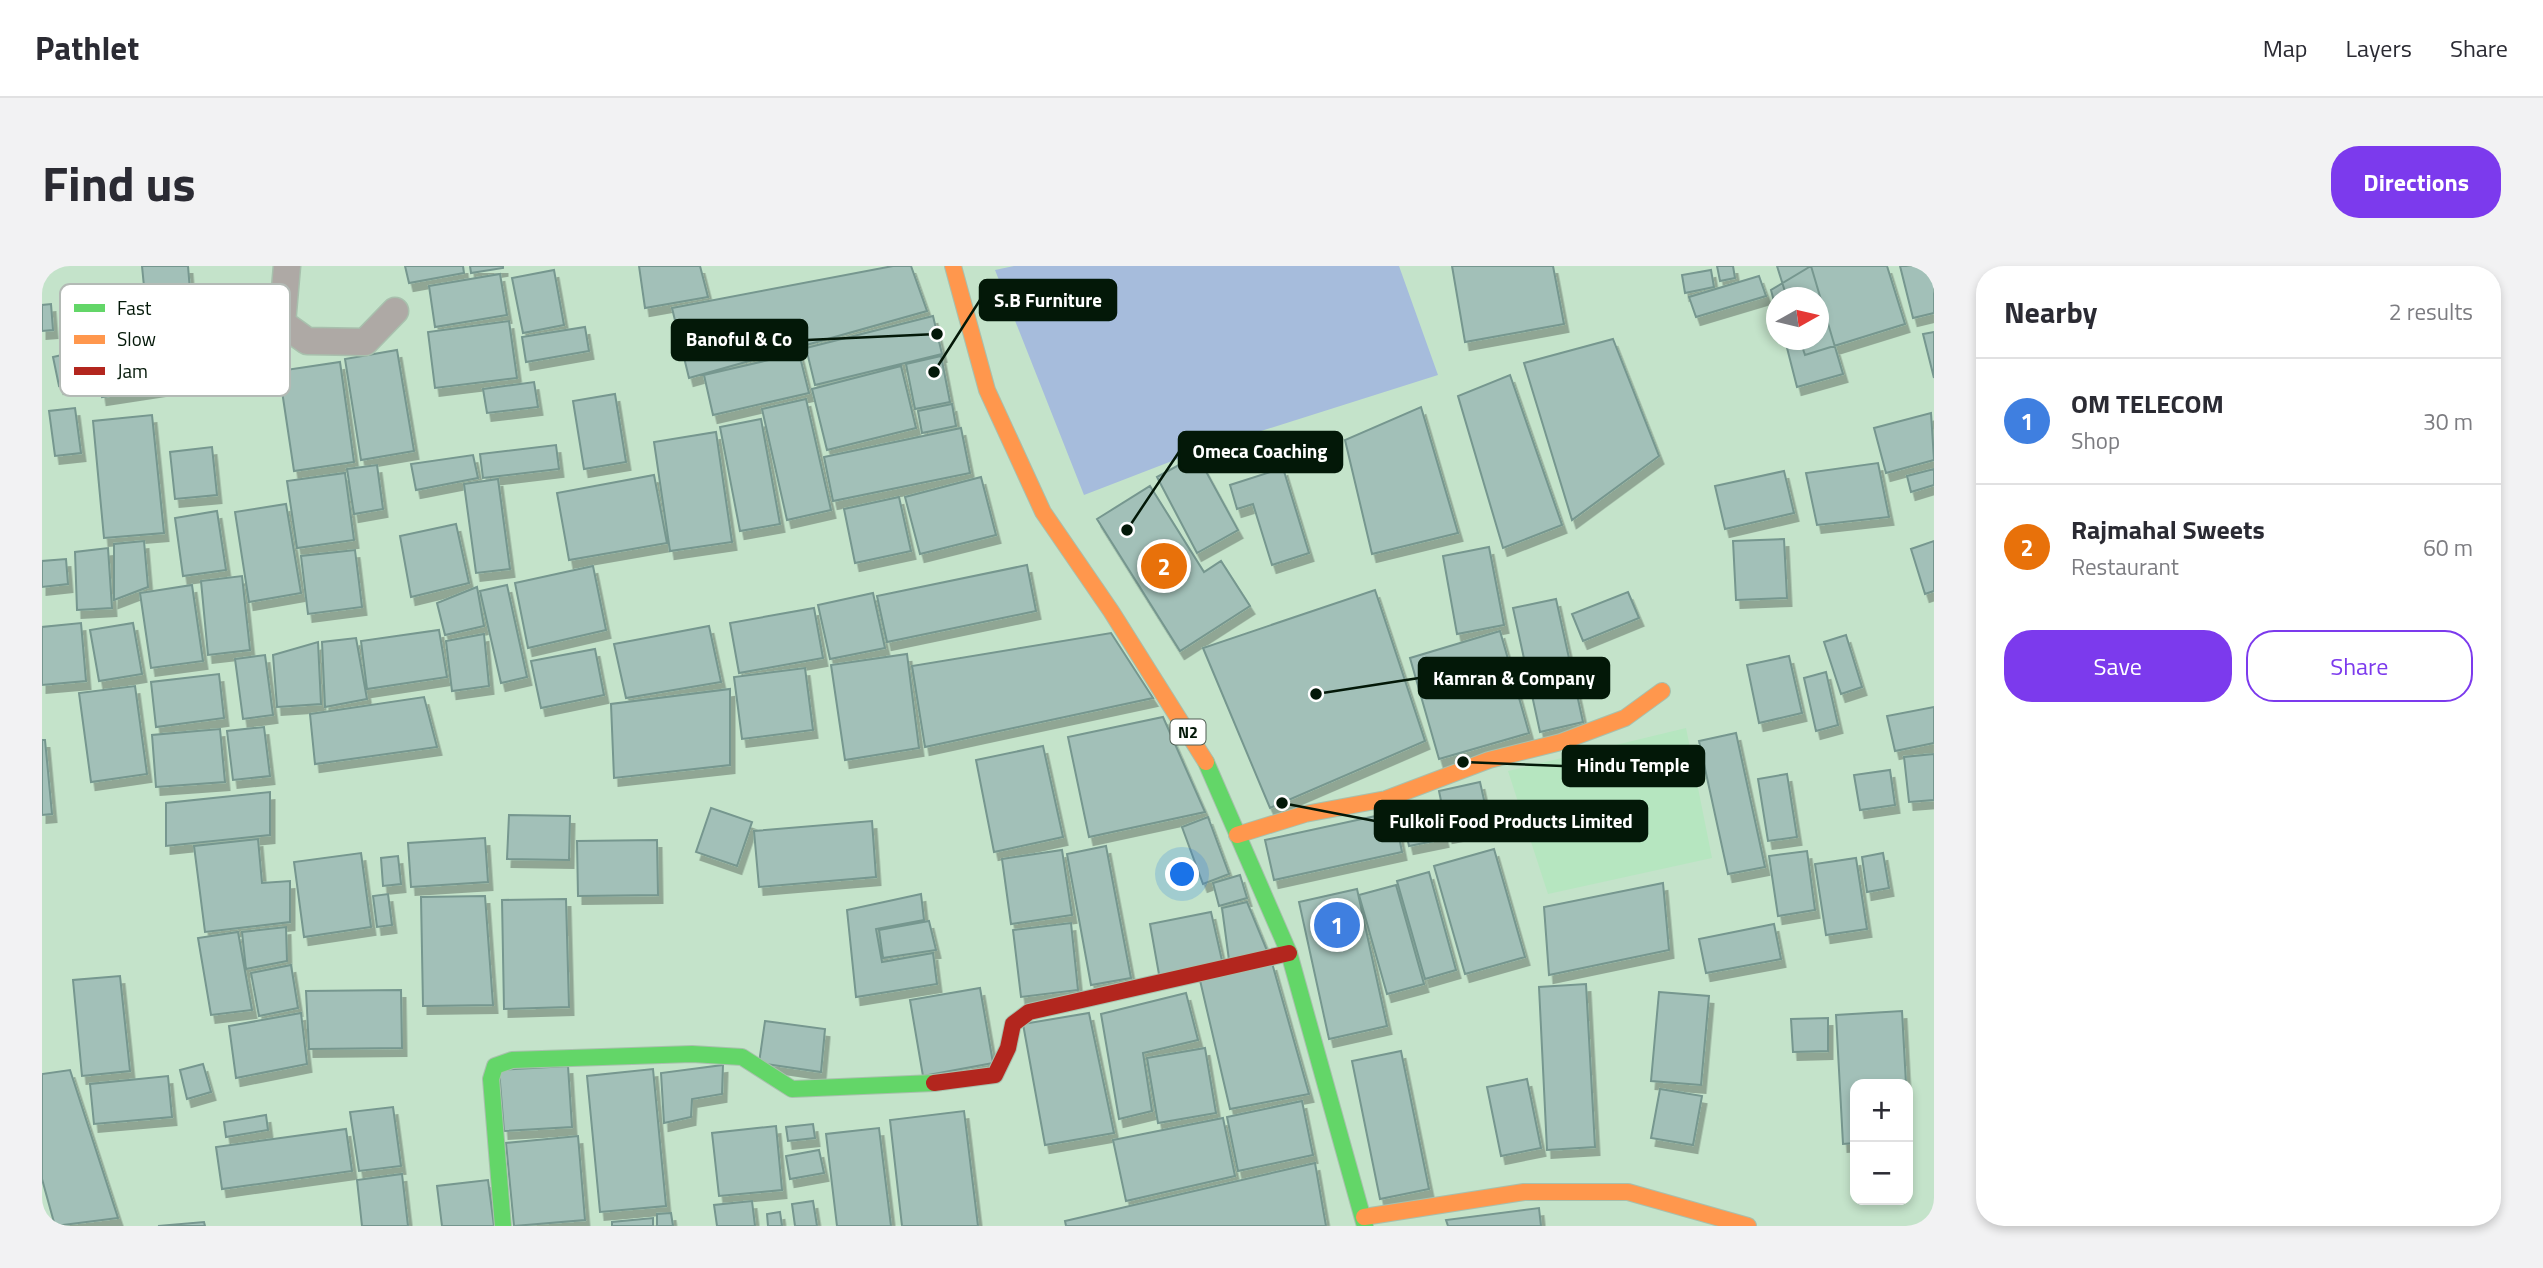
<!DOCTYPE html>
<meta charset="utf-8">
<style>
:root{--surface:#fff;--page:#f2f2f3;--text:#2b2b33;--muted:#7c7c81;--line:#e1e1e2;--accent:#7c3aed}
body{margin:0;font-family:"Titillium Web",sans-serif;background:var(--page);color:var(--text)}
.controls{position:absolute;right:21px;bottom:21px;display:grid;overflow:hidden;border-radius:14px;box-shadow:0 4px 10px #0003}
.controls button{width:63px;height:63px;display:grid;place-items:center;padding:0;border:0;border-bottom:2px solid var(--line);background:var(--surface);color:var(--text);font:35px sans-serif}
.compass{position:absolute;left:1724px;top:21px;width:63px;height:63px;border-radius:50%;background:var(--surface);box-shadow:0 4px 10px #0003;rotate:82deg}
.you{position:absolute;left:1141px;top:609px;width:24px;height:24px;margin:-18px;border:5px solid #fff;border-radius:50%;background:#1a73e8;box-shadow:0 0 0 10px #1a73e833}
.badge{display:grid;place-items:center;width:46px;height:46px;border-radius:50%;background:var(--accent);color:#fff;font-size:23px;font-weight:700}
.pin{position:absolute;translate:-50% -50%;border:4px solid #fff;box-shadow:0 2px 7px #0006}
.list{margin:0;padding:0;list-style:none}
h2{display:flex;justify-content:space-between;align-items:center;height:91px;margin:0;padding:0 28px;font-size:30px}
h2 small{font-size:23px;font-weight:400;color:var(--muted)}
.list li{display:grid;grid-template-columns:46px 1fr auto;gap:21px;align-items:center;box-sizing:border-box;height:126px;padding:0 28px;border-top:2px solid var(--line)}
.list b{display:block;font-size:26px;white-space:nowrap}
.list p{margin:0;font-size:23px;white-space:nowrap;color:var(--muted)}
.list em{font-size:23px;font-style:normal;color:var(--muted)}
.actions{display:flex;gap:14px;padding:21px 28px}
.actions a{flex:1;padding:16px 0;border:2px solid var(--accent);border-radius:28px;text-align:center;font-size:24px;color:var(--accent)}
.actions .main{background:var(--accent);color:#fff}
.map{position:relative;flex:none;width:1892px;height:960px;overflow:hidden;border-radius:28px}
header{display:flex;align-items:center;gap:42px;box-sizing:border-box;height:98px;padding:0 35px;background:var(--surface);border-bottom:2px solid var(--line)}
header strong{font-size:33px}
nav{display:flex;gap:38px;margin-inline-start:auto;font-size:24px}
.intro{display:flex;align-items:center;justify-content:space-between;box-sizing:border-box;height:168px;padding:0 42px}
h1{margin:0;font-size:49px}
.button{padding:18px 32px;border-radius:28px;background:var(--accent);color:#fff;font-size:24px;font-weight:700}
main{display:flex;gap:42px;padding:0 42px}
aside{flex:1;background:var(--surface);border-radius:28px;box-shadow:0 4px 10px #0003}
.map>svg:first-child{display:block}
.built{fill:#b6e6c0}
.water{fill:#a6bcdc}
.building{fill:#a2c0b8;stroke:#76978f;stroke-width:2;filter:url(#shadow)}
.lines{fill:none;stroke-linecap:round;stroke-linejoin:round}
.street-casing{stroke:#a8c0ad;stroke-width:29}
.fast-casing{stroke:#a8c0ad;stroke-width:18}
.slow-casing{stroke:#a8c0ad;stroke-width:18}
.jam-casing{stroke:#a8c0ad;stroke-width:18}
.street{stroke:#aea9a5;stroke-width:26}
.fast{stroke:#63d668;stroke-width:16}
.slow{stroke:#ff974d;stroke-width:16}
.jam{stroke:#b3261e;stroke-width:16}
.labels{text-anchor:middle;stroke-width:6;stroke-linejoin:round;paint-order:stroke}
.shield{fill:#fff;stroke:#4f5d52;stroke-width:2}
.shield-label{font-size:16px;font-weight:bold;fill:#031808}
.key{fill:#fff;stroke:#b3bab5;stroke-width:2}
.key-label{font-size:19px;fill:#031808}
.leader{fill:none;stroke:#031808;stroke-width:2.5}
.callout-dot{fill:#031808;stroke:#fff;stroke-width:2.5}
.callout{fill:#031808;stroke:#031808;stroke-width:2.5}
.callout-label{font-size:19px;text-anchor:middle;font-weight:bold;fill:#fff}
</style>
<header>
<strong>Pathlet</strong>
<nav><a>Map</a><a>Layers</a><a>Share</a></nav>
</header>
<div class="intro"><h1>Find us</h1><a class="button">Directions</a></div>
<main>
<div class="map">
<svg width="1892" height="960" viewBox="0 0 1892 960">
<defs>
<filter id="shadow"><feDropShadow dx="4.5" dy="8" stdDeviation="0" flood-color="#0004"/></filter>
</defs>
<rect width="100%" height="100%" fill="#c4e3ca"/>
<path class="built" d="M1644,462L1670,592L1506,628L1466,505Z"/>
<path class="water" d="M972,0H1357L1396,109L1156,185L1042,229L953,4Z"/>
<path class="building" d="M100,0H146L149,37L104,41Z
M363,0H421L422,7L367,17Z
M428,0H461V2L429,7Z
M597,0H658L666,31L603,42Z
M851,0H869L885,45L647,112L630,42Z
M1410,0H1511L1522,58L1423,76Z
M1675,0H1691L1693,12L1678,15Z
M1735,0H1845L1863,58L1763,89L1758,74H1776V32H1745Z
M1769,0L1801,108L1755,121L1743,74H1776V32H1734V43L1729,24Z
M1858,0H1892V47L1871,52Z
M512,4L522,59L481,67L470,12Z
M1669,4L1672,21L1643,27L1640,9Z
M458,8L465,49L393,61L387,20Z
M1717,10L1724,30L1654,51L1647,31Z
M9,38L11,64L0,65V39Z
M891,50L900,88L773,119L764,82Z
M467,55L475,112L393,122L386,66Z
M543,61L547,85L484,96L480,71Z
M1892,66V112L1881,68Z
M1571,73L1617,190L1530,254L1482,97Z
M51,82L57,111L17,120L11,91Z
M355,84L372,185L319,194L303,93Z
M757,87L767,127L671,149L662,109Z
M899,90L908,136L873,143L864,98Z
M298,96L312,196L252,205L237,105Z
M859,100L874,162L785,184L770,123Z
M117,102L120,122L60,131L57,111Z
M1468,109L1520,259L1461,282L1416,130Z
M492,116L496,141L445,147L441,123Z
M573,128L584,196L542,203L531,135Z
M764,133L789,244L745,254L720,143Z
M910,138L914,160L880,167L876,145Z
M1379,141L1416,267L1330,288L1303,174Z
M33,142L39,187L13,190L7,145Z
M1889,147L1892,194L1844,207L1832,162Z
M110,149L122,267L62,272L51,155Z
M719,153L738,258L698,265L678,161Z
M919,162L928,207L791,235L782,191Z
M674,166L690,276L628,285L612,176Z
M514,179L517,203L441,212L438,188Z
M170,181L175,229L133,233L128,186Z
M431,189L436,212L374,224L369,198Z
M1155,189L1196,264L1155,287L1115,211Z
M1836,197L1847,251L1775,259L1764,207Z
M335,199L341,243L312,248L305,203Z
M1241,202L1267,287L1230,299L1211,238L1195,243L1188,219Z
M1892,203V219L1869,226L1865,210Z
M1742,205L1752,247L1683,263L1673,220Z
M303,207L312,274L255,282L245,215Z
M612,209L625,277L527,294L515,227Z
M939,211L954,269L878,288L863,231Z
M456,213L468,303L434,307L422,218Z
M1108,220L1162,306L1179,295L1208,340L1138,385L1055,253Z
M857,231L869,285L813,297L802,243Z
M244,238L259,327L207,336L193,246Z
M175,245L184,304L141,310L133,252Z
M414,258L427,317L369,331L358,270Z
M1742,273L1745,332L1694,334L1691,275Z
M102,275L106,321L72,334V278Z
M1892,275V325L1883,328L1869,283Z
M1447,281L1462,359L1415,368L1401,290Z
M66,282L70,342L35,344L33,286Z
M313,284L320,341L266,348L259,290Z
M24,293L26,318L0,321V295Z
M985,299L994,345L845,376L835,330Z
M551,300L564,364L486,382L473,317Z
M200,310L208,384L166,389L159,315Z
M150,319L161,395L109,402L98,327Z
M465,319L485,411L459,417L438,325Z
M435,321L442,360L403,369L395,337Z
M1333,324L1383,475L1228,542L1161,382Z
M1586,326L1597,352L1541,375L1530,348Z
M831,327L843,382L788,393L776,339Z
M1514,333L1541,456L1498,466L1471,342Z
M772,342L781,392L697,407L688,357Z
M39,357L44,415L0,419V361Z
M91,357L100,408L57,415L48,364Z
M667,360L679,416L584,432L572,378Z
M397,364L405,411L325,423L319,375Z
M1458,365L1487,467L1397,493L1368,392Z
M1069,367L1111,432L883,481L870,400Z
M442,368L447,420L410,425L404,375Z
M1804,369L1820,421L1799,428L1782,376Z
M314,372L325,433L283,441L280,376Z
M276,376L279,438L235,441L231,389Z
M553,383L562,429L499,442L489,395Z
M865,388L877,482L803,494L789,399Z
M223,389L231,449L201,453L193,393Z
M1747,390L1760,447L1717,457L1705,399Z
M763,402L771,464L700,473L692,411Z
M1784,406L1796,459L1774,465L1762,412Z
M177,408L182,452L114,461L109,416Z
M93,420L105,508L49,516L37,427Z
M688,423V499L572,512L569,438Z
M382,431L395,481L273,498L268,448Z
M1892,441V477L1853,485L1845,450Z
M1121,451L1163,546L1047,571L1026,471Z
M222,461L228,510L191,514L185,465Z
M178,463L183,516L114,521L110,469Z
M1694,467L1723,601L1686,608L1657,475Z
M0,474H3L10,548L0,549Z
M1001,480L1021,571L952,586L934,494Z
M1892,488V534L1867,536L1862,491Z
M1848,504L1853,539L1818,544L1812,509Z
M1745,508L1755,571L1726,575L1716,513Z
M1438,516L1448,561L1406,569L1397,525Z
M228,526V569L124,580V537Z
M1394,538L1402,573L1367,580L1359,545Z
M669,542L710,556L695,600L654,586Z
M1352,546L1360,586L1232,614L1223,574Z
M467,549L528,550L527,594L465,593Z
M1166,551L1187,608L1161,618L1140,561Z
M830,555L834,611L717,621L712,565Z
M443,572L446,616L369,621L366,577Z
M216,573L220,617L248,615V656L163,666L152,580Z
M615,574L616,629L536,630L535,575Z
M1064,580L1089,712L1049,719L1025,588Z
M1452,583L1483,691L1423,708L1392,600Z
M1020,584L1030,649L969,658L960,593Z
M1765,585L1773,644L1736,650L1727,590Z
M319,587L329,661L262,671L252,596Z
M1841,587L1847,622L1825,626L1820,591Z
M356,590L359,618L341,620L339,592Z
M1814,592L1825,663L1784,669L1773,598Z
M1387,606L1414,704L1383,713L1355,615Z
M1198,609L1205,632L1177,640L1171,617Z
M1621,617L1627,684L1507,709L1502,641Z
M1354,619L1382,718L1345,728L1317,629Z
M1315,623L1345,760L1287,773L1257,636Z
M346,628L350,659L335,661L331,630Z
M879,628L882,654L834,663L840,696L891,687L895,718L814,731L805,644Z
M443,630L451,739L381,740L379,631Z
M524,633L527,741L462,743L460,634Z
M1205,636L1226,687L1187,694L1180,642Z
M1169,646L1181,699L1118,714L1108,658Z
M887,655L894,684L841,692L837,664Z
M1029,657L1036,724L979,731L971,664Z
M1732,658L1739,693L1664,707L1657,673Z
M244,661L245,695L204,703L200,666Z
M196,666L210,744L169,749L156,672Z
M1230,697L1267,828L1188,843L1157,710Z
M249,699L256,742L217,750L209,707Z
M78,710L88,805L40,810L31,714Z
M1544,718L1553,881L1505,884L1497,721Z
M938,722L951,797L881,810L868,734Z
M359,724L360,782L267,783L264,725Z
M1617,726L1667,730L1659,819L1609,815Z
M1144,727L1156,774L1101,787L1110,845L1077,853L1059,748Z
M1860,745L1864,818H1813V877L1801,878L1794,749Z
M259,747L265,798L194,812L187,760Z
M1047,747L1072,867L1003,879L981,758Z
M1786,752V785L1751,786L1749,753Z
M723,755L783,763L779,806L717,797Z
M1163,782L1174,847L1116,857L1105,792Z
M1359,785L1387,923L1338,933L1310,795Z
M161,798L169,826L145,833L138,804Z
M681,799L680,828L650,833L649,851L622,857L619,807Z
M526,800L530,861L462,865L457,804Z
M611,803L624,940L558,946L545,810Z
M28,804L76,952L13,960L0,913V808Z
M126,810L130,851L52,858L48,818Z
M1485,813L1499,882L1459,890L1445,821Z
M1618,823L1660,830L1651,879L1609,872Z
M1260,835L1271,889L1196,905L1185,851Z
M351,841L359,900L317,905L308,846Z
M922,845L936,960H860L848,854Z
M224,849L226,864L184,871L182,856Z
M1181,852L1193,910L1084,935L1071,874Z
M771,858L773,872L746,875L744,861Z
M734,860L740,924L677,930L670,867Z
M837,862L849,960H795L784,868Z
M304,863L310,905L180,923L174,881Z
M536,870L543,954L472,960L464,877Z
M777,884L782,907L748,913L744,890Z
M1273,897L1284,960H1024L1023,955Z
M360,908L366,960H320L315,914Z
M446,914L452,960H400L395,920Z
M710,935L713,960H675L672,939Z
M771,935L775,960H753L750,938Z
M1497,942L1499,960H1406L1404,954Z
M738,946L740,960H726L725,948Z
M629,947L631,960H615V948Z
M611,952V960H570V956Z
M162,956L163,960H116Z"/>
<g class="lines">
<g class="street-casing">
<path id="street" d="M245,0L240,57L265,75L323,76L353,45"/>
</g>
<g class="fast-casing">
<path id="fast" d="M1164,496L1247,687L1323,960
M461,960L449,813L453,800L470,794L650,788L700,791L750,823L892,817"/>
</g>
<g class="slow-casing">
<path id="slow" d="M911,0L945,124L1001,246L1069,345L1164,496
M1195,569L1263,548L1344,533L1447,494L1519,476L1583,452L1620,425
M1322,951L1482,926H1586L1706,960"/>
</g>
<g class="jam-casing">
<path id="jam" d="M892,817L953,809L966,782L971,758L987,746L1247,687"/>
</g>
<use href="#street" class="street"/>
<use href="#fast" class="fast"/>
<use href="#slow" class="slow"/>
<use href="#jam" class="jam"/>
</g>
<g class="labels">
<rect class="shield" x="1128.5" y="453.5" width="35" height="25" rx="5"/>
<g class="shield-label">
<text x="1146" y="472">N2</text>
</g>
</g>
<rect x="18" y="18" width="230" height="112" rx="10" class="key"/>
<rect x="32" y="38" width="31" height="8" fill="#63d668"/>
<rect x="32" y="69" width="31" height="9" fill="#ff974d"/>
<rect x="32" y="101" width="31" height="8" fill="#b3261e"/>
<g class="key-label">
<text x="75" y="49">Fast</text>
<text x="75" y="80">Slow</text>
<text x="75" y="112">Jam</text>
</g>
<path class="leader" d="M892 106L938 34M895 68L765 74M1085 264L1137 186M1274 428L1377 412M1421 496L1521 500M1240 537L1333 555"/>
<g class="callout-dot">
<circle cx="892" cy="106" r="7"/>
<circle cx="895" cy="68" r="7"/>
<circle cx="1085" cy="264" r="7"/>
<circle cx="1274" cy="428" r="7"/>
<circle cx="1421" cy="496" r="7"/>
<circle cx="1240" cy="537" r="7"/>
</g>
<g class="callout">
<rect x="938" y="14" width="136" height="40" rx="7"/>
<rect x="630" y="54" width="135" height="40" rx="7"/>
<rect x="1137" y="166" width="163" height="40" rx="7"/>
<rect x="1377" y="392" width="190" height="40" rx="7"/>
<rect x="1521" y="480" width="141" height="40" rx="7"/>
<rect x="1333" y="535" width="272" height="40" rx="7"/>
</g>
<g class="callout-label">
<text x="1006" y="41">S.B Furniture</text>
<text x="697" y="80">Banoful &amp; Co</text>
<text x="1218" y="192">Omeca Coaching</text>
<text x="1472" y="419">Kamran &amp; Company</text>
<text x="1591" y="506">Hindu Temple</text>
<text x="1469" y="562">Fulkoli Food Products Limited</text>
</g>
</svg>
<div class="controls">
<button>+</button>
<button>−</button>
</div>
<svg class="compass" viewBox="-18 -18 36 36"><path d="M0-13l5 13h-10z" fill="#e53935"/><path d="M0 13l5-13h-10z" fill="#7c7c81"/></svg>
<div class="you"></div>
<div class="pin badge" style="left:1295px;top:659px;background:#3f7fe0">1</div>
<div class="pin badge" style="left:1122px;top:300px;background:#e8710a">2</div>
</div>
<aside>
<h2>Nearby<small>2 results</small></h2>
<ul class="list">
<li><span class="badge" style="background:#3f7fe0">1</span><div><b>OM TELECOM</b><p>Shop</p></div><em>30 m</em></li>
<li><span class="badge" style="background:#e8710a">2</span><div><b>Rajmahal Sweets</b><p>Restaurant</p></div><em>60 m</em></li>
</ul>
<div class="actions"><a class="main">Save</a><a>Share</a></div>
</aside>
</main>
